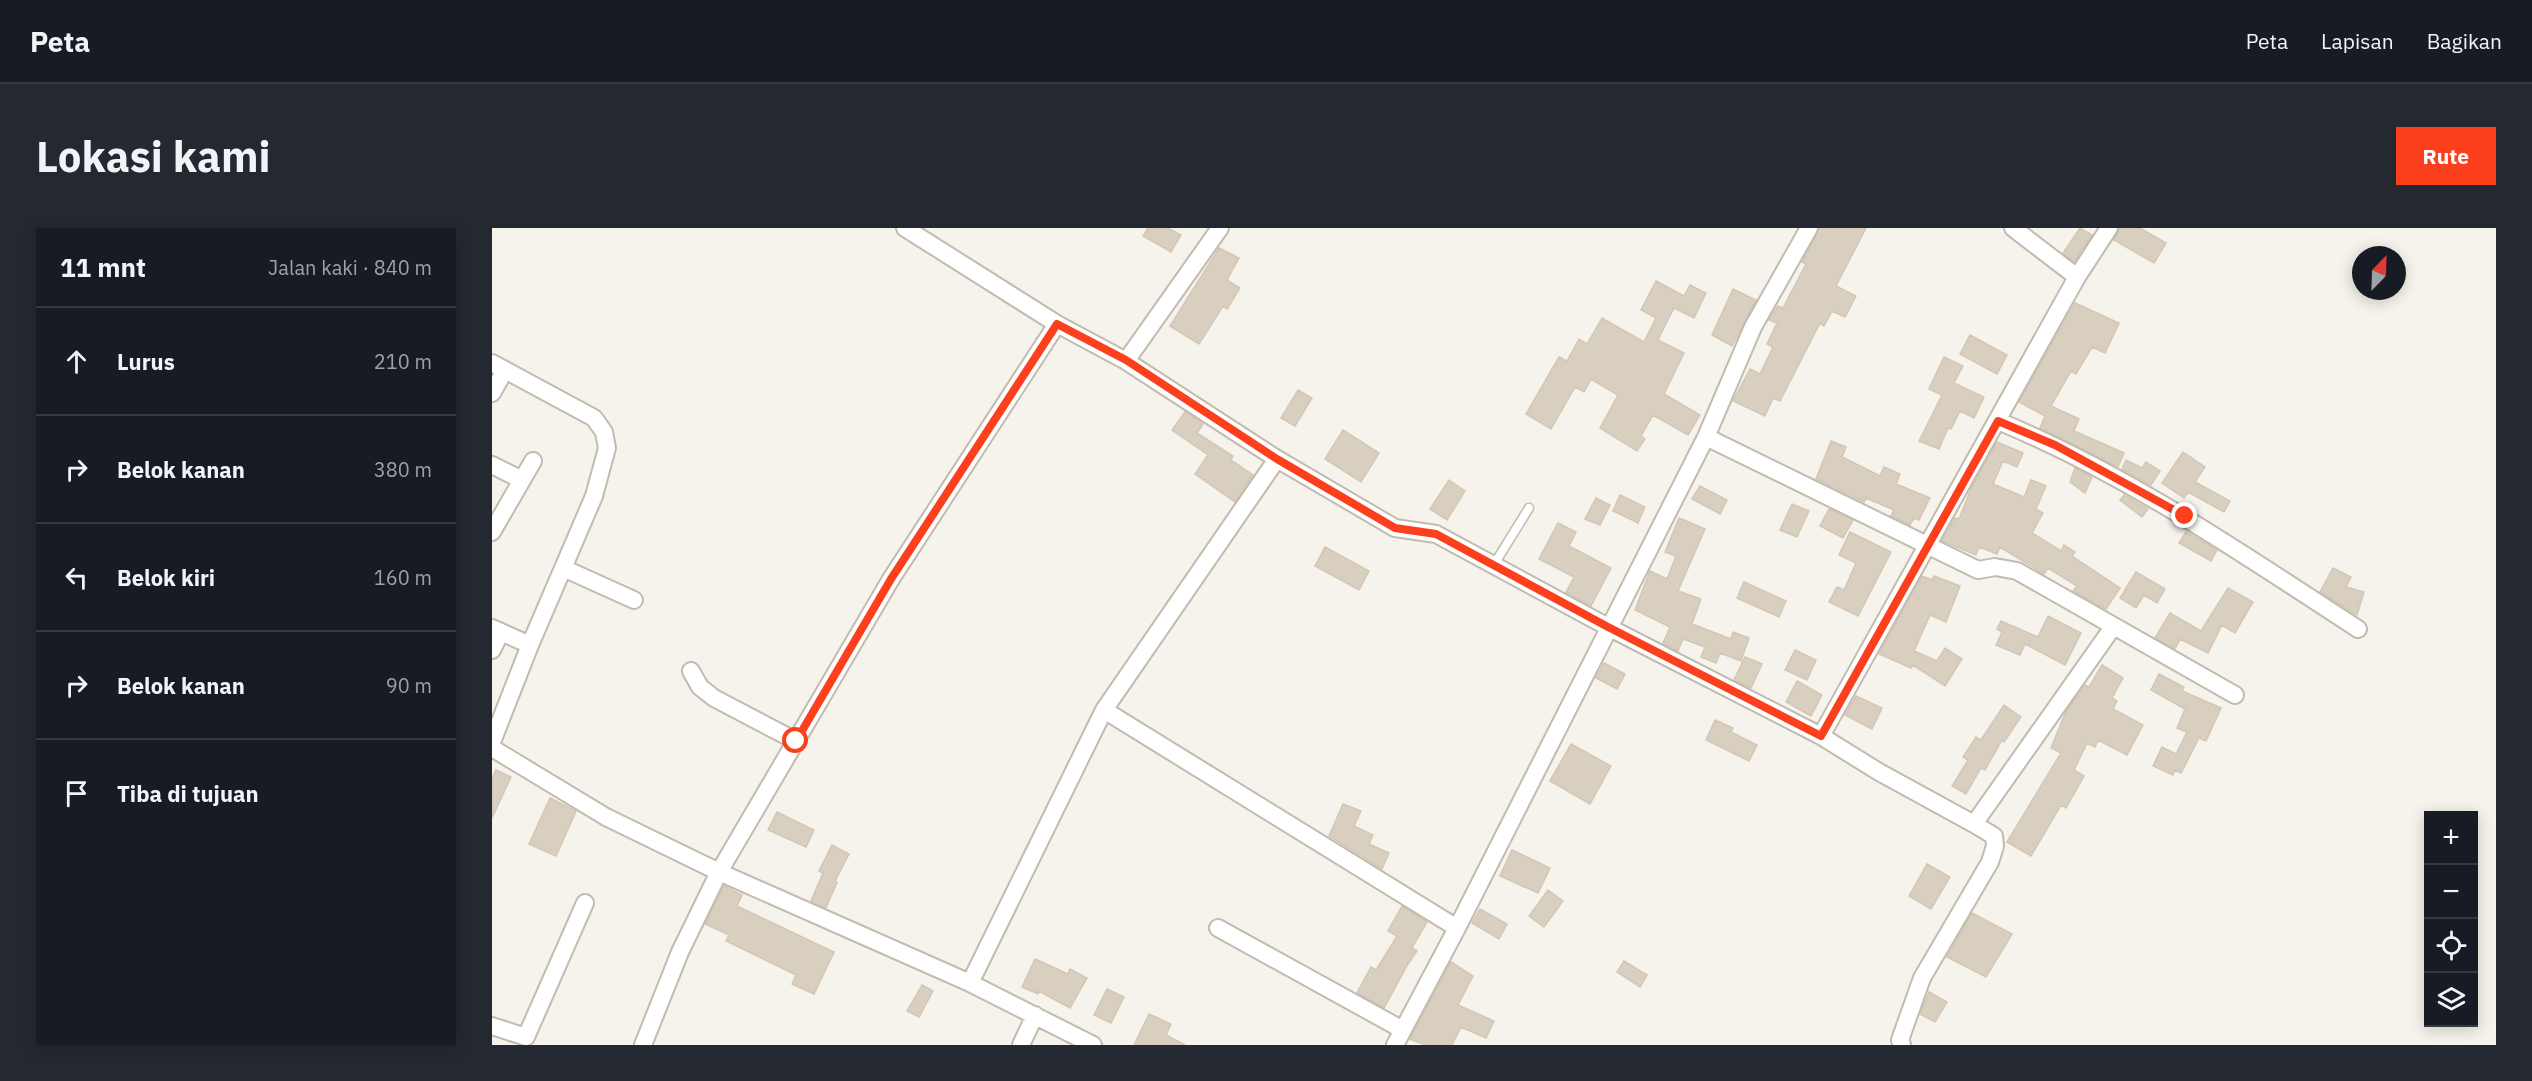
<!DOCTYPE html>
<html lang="id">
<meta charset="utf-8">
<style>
:root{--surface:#171b24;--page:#242831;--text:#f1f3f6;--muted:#9ea1a6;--line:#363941;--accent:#fc3f1d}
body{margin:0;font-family:"IBM Plex Sans",sans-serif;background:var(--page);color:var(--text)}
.controls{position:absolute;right:18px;bottom:18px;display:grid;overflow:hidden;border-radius:0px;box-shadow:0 3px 15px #0003}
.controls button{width:54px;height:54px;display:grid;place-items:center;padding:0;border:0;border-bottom:2px solid var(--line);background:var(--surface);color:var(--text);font:30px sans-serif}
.compass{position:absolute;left:1860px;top:18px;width:54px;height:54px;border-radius:50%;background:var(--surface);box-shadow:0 3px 15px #0003;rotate:23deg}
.stop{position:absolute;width:18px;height:18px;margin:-14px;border:4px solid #fc3f1d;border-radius:50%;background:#fff}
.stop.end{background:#fc3f1d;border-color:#fff;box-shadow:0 2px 6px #0008}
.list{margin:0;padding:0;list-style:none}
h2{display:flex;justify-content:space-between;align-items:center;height:78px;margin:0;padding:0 24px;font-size:26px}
h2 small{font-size:20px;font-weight:400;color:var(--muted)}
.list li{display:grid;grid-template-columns:39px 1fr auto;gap:18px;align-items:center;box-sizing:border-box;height:108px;padding:0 24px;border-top:2px solid var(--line)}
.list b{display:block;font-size:22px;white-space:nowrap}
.list em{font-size:20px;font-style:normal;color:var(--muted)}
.icon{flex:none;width:33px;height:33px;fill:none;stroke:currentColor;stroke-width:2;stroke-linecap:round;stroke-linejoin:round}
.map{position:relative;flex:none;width:2004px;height:817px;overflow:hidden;border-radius:0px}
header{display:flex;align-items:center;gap:36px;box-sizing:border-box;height:84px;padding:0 30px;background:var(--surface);border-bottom:2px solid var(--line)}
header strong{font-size:28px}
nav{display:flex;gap:33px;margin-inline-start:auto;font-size:21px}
.intro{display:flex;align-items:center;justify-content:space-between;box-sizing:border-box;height:144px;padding:0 36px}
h1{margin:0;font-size:42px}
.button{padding:15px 27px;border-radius:0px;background:var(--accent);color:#fff;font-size:21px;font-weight:700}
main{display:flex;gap:36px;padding:0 36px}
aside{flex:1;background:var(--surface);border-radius:0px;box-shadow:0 3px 15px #0003}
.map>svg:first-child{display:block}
.building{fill:#d8cfc1;stroke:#d3c7b4;stroke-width:1.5}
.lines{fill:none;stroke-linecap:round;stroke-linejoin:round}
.service-casing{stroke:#c2bbae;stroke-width:11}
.minor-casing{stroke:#c2bbae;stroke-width:20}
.service{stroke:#fff;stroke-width:8}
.minor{stroke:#fff;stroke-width:16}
.route{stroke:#fc3f1d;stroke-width:8}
</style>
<header>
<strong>Peta</strong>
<nav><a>Peta</a><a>Lapisan</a><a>Bagikan</a></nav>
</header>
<div class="intro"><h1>Lokasi kami</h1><a class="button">Rute</a></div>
<main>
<aside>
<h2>11 mnt<small>Jalan kaki · 840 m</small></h2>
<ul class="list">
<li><svg class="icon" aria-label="ahead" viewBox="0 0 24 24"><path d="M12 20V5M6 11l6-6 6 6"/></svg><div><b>Lurus</b></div><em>210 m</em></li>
<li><svg class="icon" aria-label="right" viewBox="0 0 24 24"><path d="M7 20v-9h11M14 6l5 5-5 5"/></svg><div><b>Belok kanan</b></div><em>380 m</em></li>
<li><svg class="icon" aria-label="left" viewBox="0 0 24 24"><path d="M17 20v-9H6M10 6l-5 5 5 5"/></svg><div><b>Belok kiri</b></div><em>160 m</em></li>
<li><svg class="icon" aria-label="right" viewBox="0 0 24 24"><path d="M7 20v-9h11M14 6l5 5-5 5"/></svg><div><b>Belok kanan</b></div><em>90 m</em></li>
<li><svg class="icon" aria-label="arrive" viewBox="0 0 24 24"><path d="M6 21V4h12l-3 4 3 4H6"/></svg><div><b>Tiba di tujuan</b></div></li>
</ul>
</aside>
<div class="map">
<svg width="2004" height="817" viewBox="0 0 2004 817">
<rect width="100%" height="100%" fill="#f6f3ec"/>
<path class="building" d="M656,0H676L689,7L679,24L651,8Z
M1327,0H1374L1344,58L1364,68L1353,89L1340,83L1332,98L1328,95L1288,173L1281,170L1273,188L1241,173L1258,141L1268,146L1281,119L1275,116L1285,95L1277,92L1286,78L1291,80L1314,36L1310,34Z
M1588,0L1600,7L1582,34L1571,25Z
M1628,0H1648L1674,15L1662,35L1622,12Z
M727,20L747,30L735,52L748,60L735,81L731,78L707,116L678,98Z
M1164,53L1192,68L1198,57L1214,65L1202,90L1182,80L1166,112L1192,125L1172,166L1208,187L1196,207L1161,187L1149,208L1153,211L1145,223L1108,200L1126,167L1099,151L1092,164L1083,159L1059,201L1034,186L1067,129L1075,133L1087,111L1095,116L1110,90L1152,114L1164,90L1149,82Z
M1241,61L1264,72L1240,118L1220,107Z
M1583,75L1627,95L1613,125L1600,119L1584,146L1579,143L1559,178L1587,191L1582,203L1632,225L1626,239L1548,200L1553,188L1527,174Z
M1478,107L1515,127L1505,146L1468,126Z
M1452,129L1471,138L1462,155L1492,169L1482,190L1468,183L1459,201L1456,200L1447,221L1427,213L1450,167L1437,161Z
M806,162L820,170L803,198L789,190Z
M693,184L711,196L705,205L741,228L739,232L761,247L743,274L703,246L716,227L680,202Z
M851,202L887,225L869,254L833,231Z
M1339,213L1354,219L1350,229L1388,248L1392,239L1408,246L1404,256L1438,270L1427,292L1422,290L1418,297L1399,288L1402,282L1374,270L1372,274L1324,251Z
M1505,214L1531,225L1525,239L1511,233L1501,256L1532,269L1539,252L1554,258L1544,281L1551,285L1540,305L1569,323L1572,317L1583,324L1580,328L1628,360L1614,381L1581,363L1585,358L1556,340L1552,346L1508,319L1505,326L1487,319L1484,327L1450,313L1463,290L1467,291L1479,261Z
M1691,224L1713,239L1703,254L1738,273L1732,284L1696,264L1692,270L1670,255Z
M1634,232L1650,240L1654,234L1668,243L1659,257L1630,241Z
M1583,240L1600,249L1593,265L1578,254Z
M957,252L973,263L955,292L938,281Z
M1208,258L1235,272L1228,286L1200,271Z
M1128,267L1153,279L1146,295L1121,283Z
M1632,267L1656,281L1650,289L1628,272Z
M1104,270L1118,277L1108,297L1093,291Z
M1300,276L1317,283L1305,309L1288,302Z
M1337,281L1361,292L1351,310L1328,298Z
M1187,290L1213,301L1186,363L1209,371L1200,396L1239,411L1241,404L1257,410L1249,433L1228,425L1224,435L1209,429L1213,419L1191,411L1186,423L1171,415L1178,399L1143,382L1158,343L1175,351L1184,328L1173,324Z
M1066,295L1084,304L1077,318L1119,340L1099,378L1074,364L1082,349L1047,331Z
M1358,304L1399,324L1366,388L1337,374L1345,359L1352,362L1364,335L1347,327Z
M1694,304L1725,322L1719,333L1687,315Z
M833,319L877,343L867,362L823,338Z
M1841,340L1859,349L1854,359L1872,364L1865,387L1828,364Z
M1644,344L1673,361L1665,375L1652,367L1644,380L1628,370Z
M1430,348L1440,352L1442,348L1468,358L1454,394L1438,387L1422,423L1445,433L1453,420L1470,431L1453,458L1421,437L1419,440L1387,426Z
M1252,354L1294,373L1287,389L1245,370Z
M1736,360L1761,374L1743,405L1730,397L1716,425L1688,411L1683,421L1663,410L1678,385L1709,403Z
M1556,388L1589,405L1573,437L1533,416L1528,427L1504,417L1510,404L1505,401L1509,393L1546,409Z
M1303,422L1324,432L1315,452L1293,442Z
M1253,429L1270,436L1259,460L1242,452Z
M1112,435L1133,446L1125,461L1104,450Z
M1610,437L1631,450L1620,470L1625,473L1621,481L1651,497L1635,527L1606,512L1603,519L1595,515L1582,542L1592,548L1574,580L1569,577L1539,628L1515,614L1569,525L1559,520L1574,483L1593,457L1597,459Z
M1667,446L1692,459L1690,463L1729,480L1714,513L1707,510L1689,545L1683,542L1681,547L1661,538L1670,519L1684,526L1695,504L1685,500L1693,481L1659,462Z
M1305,453L1330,467L1319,488L1294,474Z
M1364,468L1390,480L1380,501L1353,487Z
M1512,477L1529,489L1512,514L1510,512L1493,542L1489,540L1474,566L1460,558L1476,532L1471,529L1484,509L1489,512Z
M1223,492L1241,500L1239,504L1265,517L1257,533L1214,512Z
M1079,516L1119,538L1098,576L1058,553Z
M4,542L19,549L0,590V550Z
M58,570L84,583L64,628L37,616Z
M851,576L869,583L862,598L881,607L877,616L897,625L890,641L837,608Z
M285,584L322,602L314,619L276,602Z
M340,617L357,626L343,653L345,654L334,680L319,673L331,645L327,643Z
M1020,622L1058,640L1046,665L1008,648Z
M1435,636L1458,649L1439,681L1417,668Z
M232,658L250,667L245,678L342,724L322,766L300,756L304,747L234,713L237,707L213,696Z
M1056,662L1071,673L1052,699L1037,688Z
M910,678L935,694L920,720L925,723L916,736L892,780L865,765L879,739L884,742L905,708L896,703Z
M988,681L1015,696L1007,711L980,695Z
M1480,685L1520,706L1494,749L1455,729Z
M543,731L576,746L578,741L595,750L578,780L547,763L546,766L530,759Z
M1132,733L1155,747L1148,759L1125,744Z
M959,734L981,748L966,777L1002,793L994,810L969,799L960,817H933L918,811Z
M430,757L441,763L427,789L415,783Z
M615,761L632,769L619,795L602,787Z
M1437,764L1455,774L1443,794L1428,786Z
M657,786L679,796L674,807L693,817H642Z"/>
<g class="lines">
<g class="service-casing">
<path id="service" d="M1001,338L1037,280"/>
</g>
<g class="minor-casing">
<path id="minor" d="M413,0L565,96L634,133L785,231L903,300L944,306L1116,399L1329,508L1387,544L1482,596L1621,399
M1585,49L1617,0
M634,133L728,0
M0,135L102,190L112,204L115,220L102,268L38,417L0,514
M0,165L13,142
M1506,193C1635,246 1749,325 1866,401
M1214,209L1486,342L1503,339L1525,343L1743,467
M0,237L30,252
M0,304L41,233
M71,340L142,372
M0,400L38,417
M0,422L9,404
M199,443L208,459L222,470L304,513
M612,482L965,700
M1329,508L1585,49L1521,0
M0,520L114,589L227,644L478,755L601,817
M726,700L911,802
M478,755L612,482L785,231
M0,798L34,809L93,675
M151,817L188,724L227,644L399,351L565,96
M529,817L543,787
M903,817L965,700L1214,209L1261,99L1317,0
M1410,817L1408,812L1430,750L1498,634L1503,618L1502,608L1482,596"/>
</g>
<use href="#service" class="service"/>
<use href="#minor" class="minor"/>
</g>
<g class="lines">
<path class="route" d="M304,513L399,351L565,96L634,132L785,231L903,300L944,306L1116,399L1329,508L1506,193L1563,217L1693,288"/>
</g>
</svg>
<div class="controls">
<button>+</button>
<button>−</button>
<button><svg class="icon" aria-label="locate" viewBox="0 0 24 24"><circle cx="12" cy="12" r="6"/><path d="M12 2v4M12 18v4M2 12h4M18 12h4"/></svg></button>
<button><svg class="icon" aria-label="layers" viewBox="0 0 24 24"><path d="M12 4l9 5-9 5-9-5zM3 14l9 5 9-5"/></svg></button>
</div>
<svg class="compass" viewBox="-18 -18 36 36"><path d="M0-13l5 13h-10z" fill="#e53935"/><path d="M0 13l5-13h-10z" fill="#9ea1a6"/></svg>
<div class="stop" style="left:304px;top:513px"></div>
<div class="stop end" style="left:1693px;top:288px"></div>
</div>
</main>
